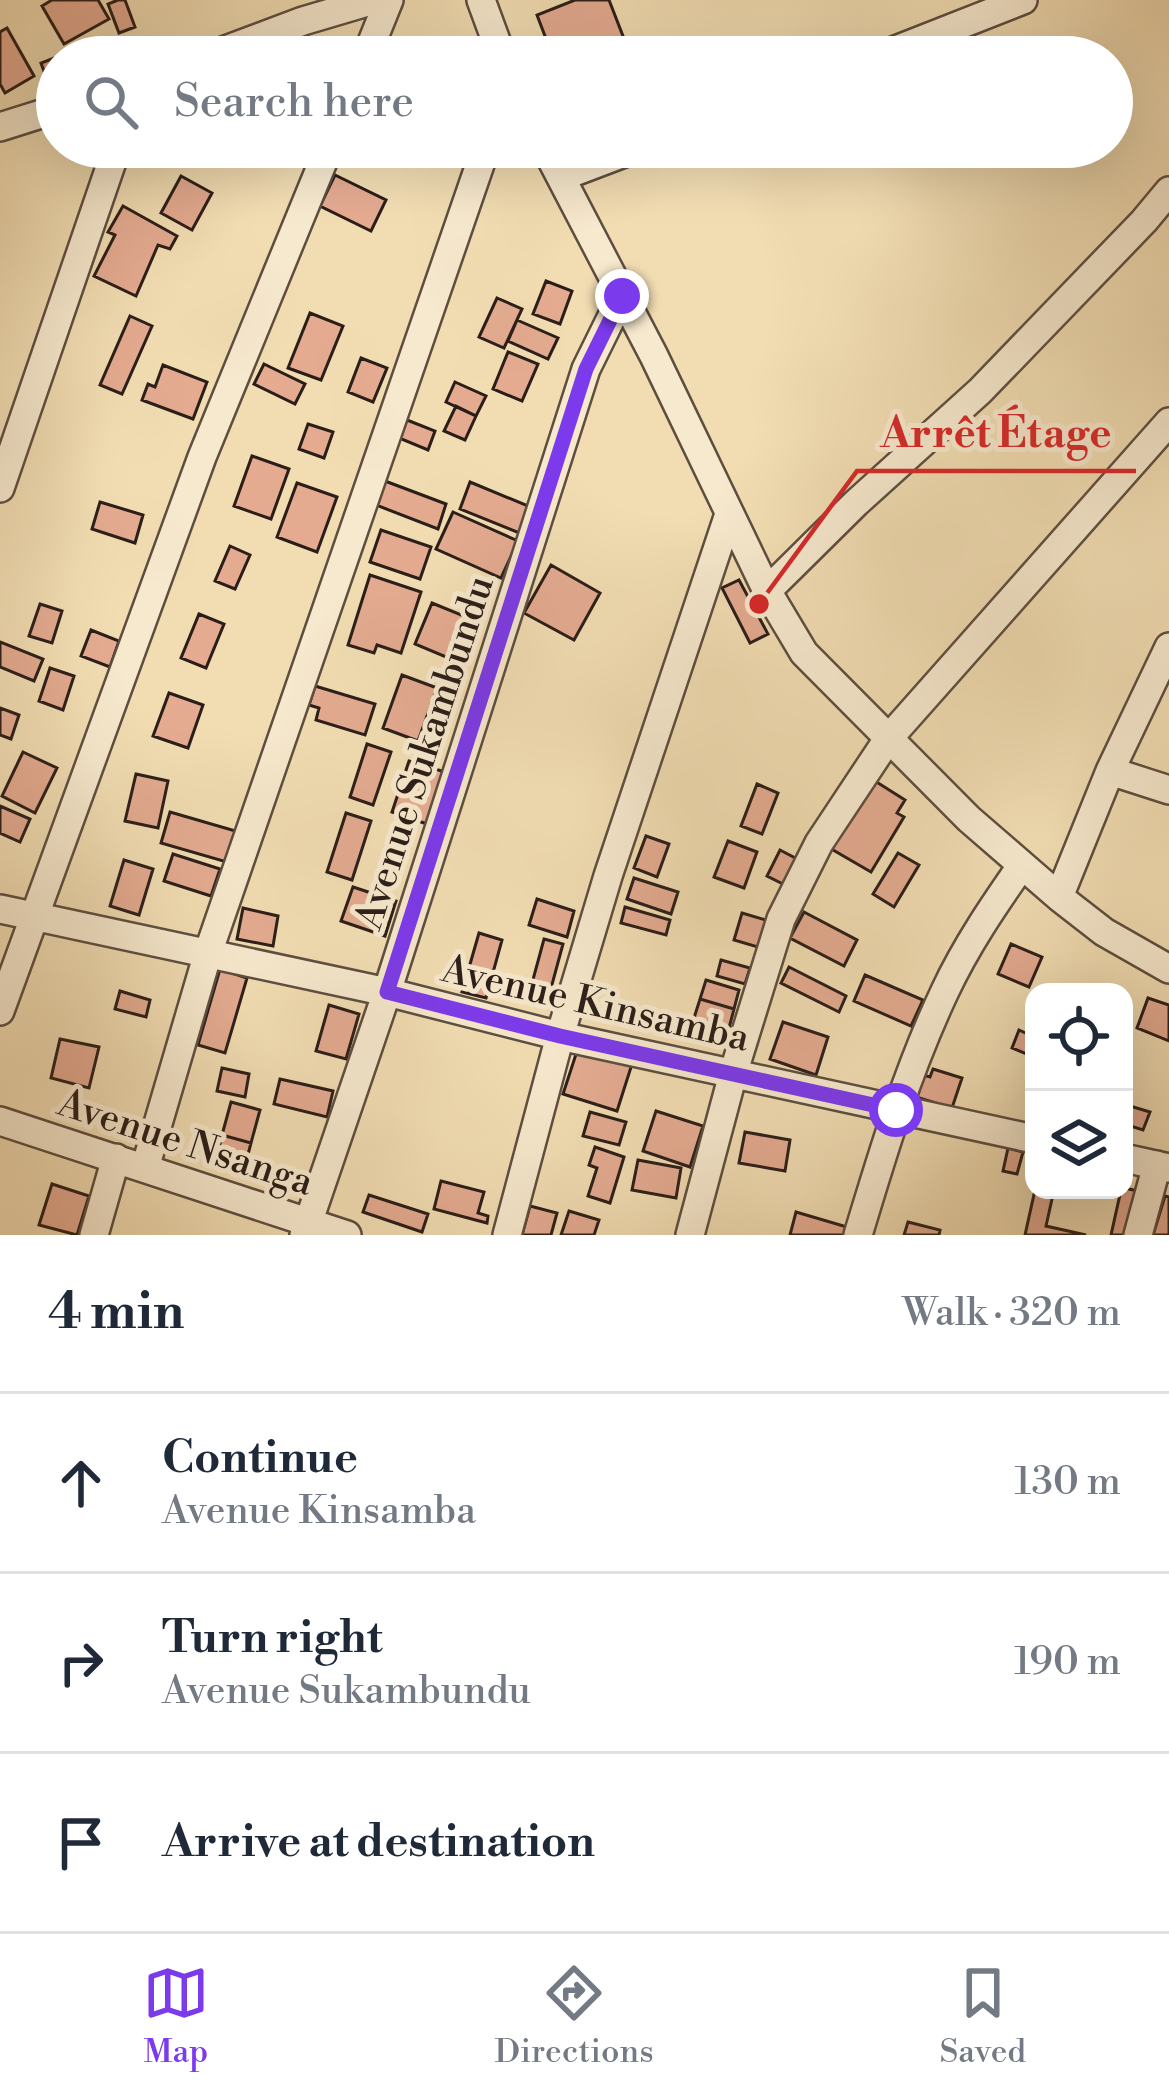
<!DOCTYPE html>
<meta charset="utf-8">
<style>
:root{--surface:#fff;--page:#f6f6f7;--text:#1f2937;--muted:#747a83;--line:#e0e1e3;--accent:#7c3aed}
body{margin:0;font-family:"Libre Bodoni",serif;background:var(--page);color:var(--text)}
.controls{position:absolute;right:36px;bottom:36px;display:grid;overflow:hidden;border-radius:24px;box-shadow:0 12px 48px #0002}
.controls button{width:108px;height:108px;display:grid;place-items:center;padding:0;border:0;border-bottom:3px solid var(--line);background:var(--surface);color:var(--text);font:60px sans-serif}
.stop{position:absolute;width:36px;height:36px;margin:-27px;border:9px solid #7c3aed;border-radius:50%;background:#fff}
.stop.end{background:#7c3aed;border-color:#fff;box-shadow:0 3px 12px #0008}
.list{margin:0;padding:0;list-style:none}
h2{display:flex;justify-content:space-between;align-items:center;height:156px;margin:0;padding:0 48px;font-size:51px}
h2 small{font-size:39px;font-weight:400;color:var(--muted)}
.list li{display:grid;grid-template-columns:78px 1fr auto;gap:36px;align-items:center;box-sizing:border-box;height:180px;padding:0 48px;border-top:3px solid var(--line)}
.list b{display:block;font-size:45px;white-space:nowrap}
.list p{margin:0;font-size:39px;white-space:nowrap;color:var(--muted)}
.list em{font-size:39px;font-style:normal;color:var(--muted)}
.icon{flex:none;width:66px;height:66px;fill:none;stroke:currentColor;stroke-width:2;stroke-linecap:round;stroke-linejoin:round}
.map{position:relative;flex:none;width:1169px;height:1235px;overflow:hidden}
.search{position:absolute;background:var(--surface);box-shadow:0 12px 48px #0002;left:36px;right:36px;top:36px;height:132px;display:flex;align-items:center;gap:30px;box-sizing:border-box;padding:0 42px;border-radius:66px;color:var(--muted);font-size:45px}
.sheet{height:696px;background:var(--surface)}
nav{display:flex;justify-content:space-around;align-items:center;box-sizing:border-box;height:168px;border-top:3px solid var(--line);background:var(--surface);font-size:33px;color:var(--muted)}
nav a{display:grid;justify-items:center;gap:6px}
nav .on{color:var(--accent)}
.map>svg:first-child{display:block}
.building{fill:#e4ab91;stroke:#2b1e19;stroke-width:3}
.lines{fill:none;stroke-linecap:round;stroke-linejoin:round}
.minor-casing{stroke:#5d4e40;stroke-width:32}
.minor{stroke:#f7e9ce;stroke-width:27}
.route{stroke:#7c3aed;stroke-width:15}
.labels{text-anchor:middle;stroke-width:10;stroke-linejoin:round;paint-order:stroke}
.street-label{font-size:39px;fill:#2b1e19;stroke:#f7e9ce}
.leader{fill:none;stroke:#d62828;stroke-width:4.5}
.callout-dot{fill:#d62828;stroke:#f7e9ce;stroke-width:4.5}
.callout-label{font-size:42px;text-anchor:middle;font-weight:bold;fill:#d62828;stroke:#f7e9ce;stroke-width:10;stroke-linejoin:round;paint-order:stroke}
</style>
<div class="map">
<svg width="1169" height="1235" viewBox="0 0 1169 1235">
<rect width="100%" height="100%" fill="#f2ddb3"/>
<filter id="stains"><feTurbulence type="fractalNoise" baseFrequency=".00167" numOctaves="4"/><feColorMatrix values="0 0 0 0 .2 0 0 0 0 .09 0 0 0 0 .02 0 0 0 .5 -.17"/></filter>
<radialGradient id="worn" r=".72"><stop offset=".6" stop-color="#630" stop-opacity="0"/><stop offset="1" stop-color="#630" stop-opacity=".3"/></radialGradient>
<path class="building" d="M52,0H98L109,19L64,44L42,6Z
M118,0H125L135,27L119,33L108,4Z
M575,0H609L628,49L607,57H553L537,15Z
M7,28L34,76L5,93L0,84V32Z
M75,50L78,57H57V82L49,85L41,63Z
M335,175L386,200L371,231L320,206Z
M181,176L212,193L192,230L161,213Z
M123,206L177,236L170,249L158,245L136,296L94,276L115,235L108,232Z
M546,281L572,291L560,324L533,314Z
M497,298L522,309L504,348L479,337Z
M310,313L343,326L321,380L288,368Z
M130,316L152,326L122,394L100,385Z
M517,320L558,338L548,359L508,341Z
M508,352L538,364L522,401L493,389Z
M361,358L387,368L373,402L348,392Z
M264,364L305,384L295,404L254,384Z
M163,365L207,382L193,419L142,400L148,384L155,387Z
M455,382L486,396L476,416L446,402Z
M456,406L476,416L465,440L444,431Z
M407,420L435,431L428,450L399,438Z
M308,424L333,432L324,458L299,449Z
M252,456L289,469L271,519L234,506Z
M385,481L446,504L438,529L376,505Z
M470,482L533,508L522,534L460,509Z
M297,483L337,497L317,552L277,537Z
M100,502L143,515L135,543L92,529Z
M453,512L518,541L501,578L436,549Z
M381,530L431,547L420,579L370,562Z
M230,546L250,555L235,589L215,581Z
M551,565L600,593L574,640L524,613Z
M370,575L421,592L401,653L377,645L374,653L348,645Z
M739,580L768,634L750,643L722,588Z
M432,603L464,616L454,641L465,646L458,662L415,644Z
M40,604L62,611L52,643L29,636Z
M199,614L224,624L206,668L181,658Z
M91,630L119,641L110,667L81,656Z
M0,642L43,659L34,681L0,667Z
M50,668L74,676L63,710L39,701Z
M402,675L437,688L418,741L383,728Z
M315,686L375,704L365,735L316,720L319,708L309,705Z
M169,693L203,705L188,748L153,736Z
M0,708L19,715L11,739L0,735Z
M367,744L391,752L373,805L350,797Z
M23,752L57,768L35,813L2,796Z
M409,761L445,772L427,824L392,812Z
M136,774L168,781L158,828L125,821Z
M875,781L905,800L897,813L904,817L871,872L828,847Z
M757,784L778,793L762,834L741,826Z
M0,806L30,819L20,842L0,833Z
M170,812L239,832L230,863L161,843Z
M346,813L371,821L352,880L327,872Z
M646,836L669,844L657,877L634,868Z
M728,841L757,852L744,888L714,877Z
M780,850L799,860L787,886L767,876Z
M898,853L919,865L894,907L873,894Z
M173,854L220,869L211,896L164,881Z
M124,860L153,869L139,915L110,906Z
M634,878L678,892L671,914L627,899Z
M353,887L396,901L385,936L341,921Z
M537,899L574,911L567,937L529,925Z
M625,907L670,920L666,935L621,923Z
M243,908L278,916L273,946L237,939Z
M804,912L857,940L844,966L790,938Z
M742,913L769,921L761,948L734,940Z
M479,933L502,940L486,998L462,992Z
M544,939L563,944L550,992L531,987Z
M1011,944L1042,957L1029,987L998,974Z
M721,960L750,968L745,984L717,976Z
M789,967L846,996L839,1012L781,983Z
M220,969L247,978L225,1053L198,1045Z
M865,975L923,1000L911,1026L854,1001Z
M706,980L739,990L734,1009L700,999Z
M120,991L150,1000L146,1017L115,1009Z
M1148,998L1169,1005V1041L1137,1028Z
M700,999L734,1009L729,1028L694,1018Z
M329,1005L359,1014L346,1059L316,1051Z
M783,1022L828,1037L816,1075L770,1059Z
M1019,1030L1034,1037V1057L1012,1048Z
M60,1039L99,1047L89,1088L51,1078Z
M578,1048L632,1064L617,1111L563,1094Z
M222,1068L249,1074L245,1097L217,1091Z
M933,1069L962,1078L952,1108L916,1097L923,1075L930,1077Z
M280,1079L333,1091L327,1117L274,1104Z
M231,1102L260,1110L251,1143L222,1135Z
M1130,1106L1150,1112L1143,1130L1124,1124Z
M656,1111L703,1126L690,1167L643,1151Z
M590,1112L626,1122L619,1145L583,1136Z
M745,1132L790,1140L785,1171L739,1163Z
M222,1135L251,1143L244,1170L216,1162Z
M595,1147L624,1157L610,1203L588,1196L597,1168L589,1165Z
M1008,1148L1023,1152L1017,1174L1003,1171Z
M638,1160L681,1168L676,1198L632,1190Z
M441,1181L484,1192L478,1213L488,1216L487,1223L434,1209Z
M52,1184L89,1196L77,1235L39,1225Z
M1124,1188L1138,1191L1128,1235H1111L1121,1190Z
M1035,1190H1054L1046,1226L1086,1235H1025Z
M369,1195L428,1214L422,1232L363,1212Z
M1165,1196L1169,1197V1235H1153Z
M530,1206L557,1213L551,1235H522Z
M569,1211L599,1220L594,1235H561Z
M796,1212L847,1227L844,1235H790Z
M908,1222L940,1230L939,1235H904Z"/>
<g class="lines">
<g class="minor-casing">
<path id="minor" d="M481,0L502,57
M207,57L303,21L374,0
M366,57L389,0
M878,57L1023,0
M0,127L57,109
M545,147L654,356L767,591L804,653L969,819L1059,897L1104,932L1169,969
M561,177L640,147
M0,488L117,147
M767,591L856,503L980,391L1144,221L1169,191
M1110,771L1169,790
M1059,897L1110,771L1169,647
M0,909L387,992L560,1036L1034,1139
M0,1011L202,457L329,147
M0,1121L347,1235
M1124,1158L1169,1168
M145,1168L208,953L486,147
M94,1235L116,1158
M304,1235L387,992L586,369L622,296
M507,1235L560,1036L608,876L729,514
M690,1235L733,1074L781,919L819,843L888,739L1169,422
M858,1235C883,1152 908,1069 945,991C966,946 994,905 1022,865
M1138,1235L1157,1165"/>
</g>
<use href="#minor" class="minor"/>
</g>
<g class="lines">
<path class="route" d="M622,296L586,369L387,992L560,1036L896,1110"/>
</g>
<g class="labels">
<g class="street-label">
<text transform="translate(423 752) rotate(-72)" y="14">Avenue Sukambundu</text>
<text transform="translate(596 1002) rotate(13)" y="14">Avenue Kinsamba</text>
<text transform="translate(186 1141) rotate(18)" y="14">Avenue Nsanga</text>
</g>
</g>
<path class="leader" d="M759 604L857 471H1136"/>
<circle class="callout-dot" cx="759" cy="604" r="12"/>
<g class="callout-label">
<text x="996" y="447">Arrêt Étage</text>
</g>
<rect width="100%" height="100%" filter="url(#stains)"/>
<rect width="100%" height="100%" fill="url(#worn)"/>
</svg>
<div class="controls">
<button><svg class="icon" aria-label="locate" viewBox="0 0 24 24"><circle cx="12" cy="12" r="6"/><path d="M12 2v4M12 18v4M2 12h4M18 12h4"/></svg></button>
<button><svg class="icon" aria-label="layers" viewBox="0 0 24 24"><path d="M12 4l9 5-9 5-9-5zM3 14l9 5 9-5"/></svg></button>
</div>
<div class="stop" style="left:896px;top:1110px"></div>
<div class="stop end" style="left:622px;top:296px"></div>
<div class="search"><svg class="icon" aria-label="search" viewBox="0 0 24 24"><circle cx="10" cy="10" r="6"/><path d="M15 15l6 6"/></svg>Search here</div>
</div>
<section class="sheet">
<h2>4 min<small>Walk · 320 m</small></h2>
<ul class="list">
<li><svg class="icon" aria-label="ahead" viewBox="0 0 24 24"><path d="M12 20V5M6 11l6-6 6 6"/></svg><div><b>Continue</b><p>Avenue Kinsamba</p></div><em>130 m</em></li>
<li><svg class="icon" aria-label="right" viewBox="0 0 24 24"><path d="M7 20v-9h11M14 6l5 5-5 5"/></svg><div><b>Turn right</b><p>Avenue Sukambundu</p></div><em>190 m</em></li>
<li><svg class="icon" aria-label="arrive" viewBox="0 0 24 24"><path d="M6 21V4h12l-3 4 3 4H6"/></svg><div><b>Arrive at destination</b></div></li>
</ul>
</section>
<nav>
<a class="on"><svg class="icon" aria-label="map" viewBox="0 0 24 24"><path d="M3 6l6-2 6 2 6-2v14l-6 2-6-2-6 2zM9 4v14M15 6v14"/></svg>Map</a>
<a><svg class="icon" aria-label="directions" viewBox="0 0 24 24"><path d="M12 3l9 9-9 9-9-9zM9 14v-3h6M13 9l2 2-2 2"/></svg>Directions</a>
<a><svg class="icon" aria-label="saved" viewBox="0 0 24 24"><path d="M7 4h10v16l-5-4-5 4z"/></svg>Saved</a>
</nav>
